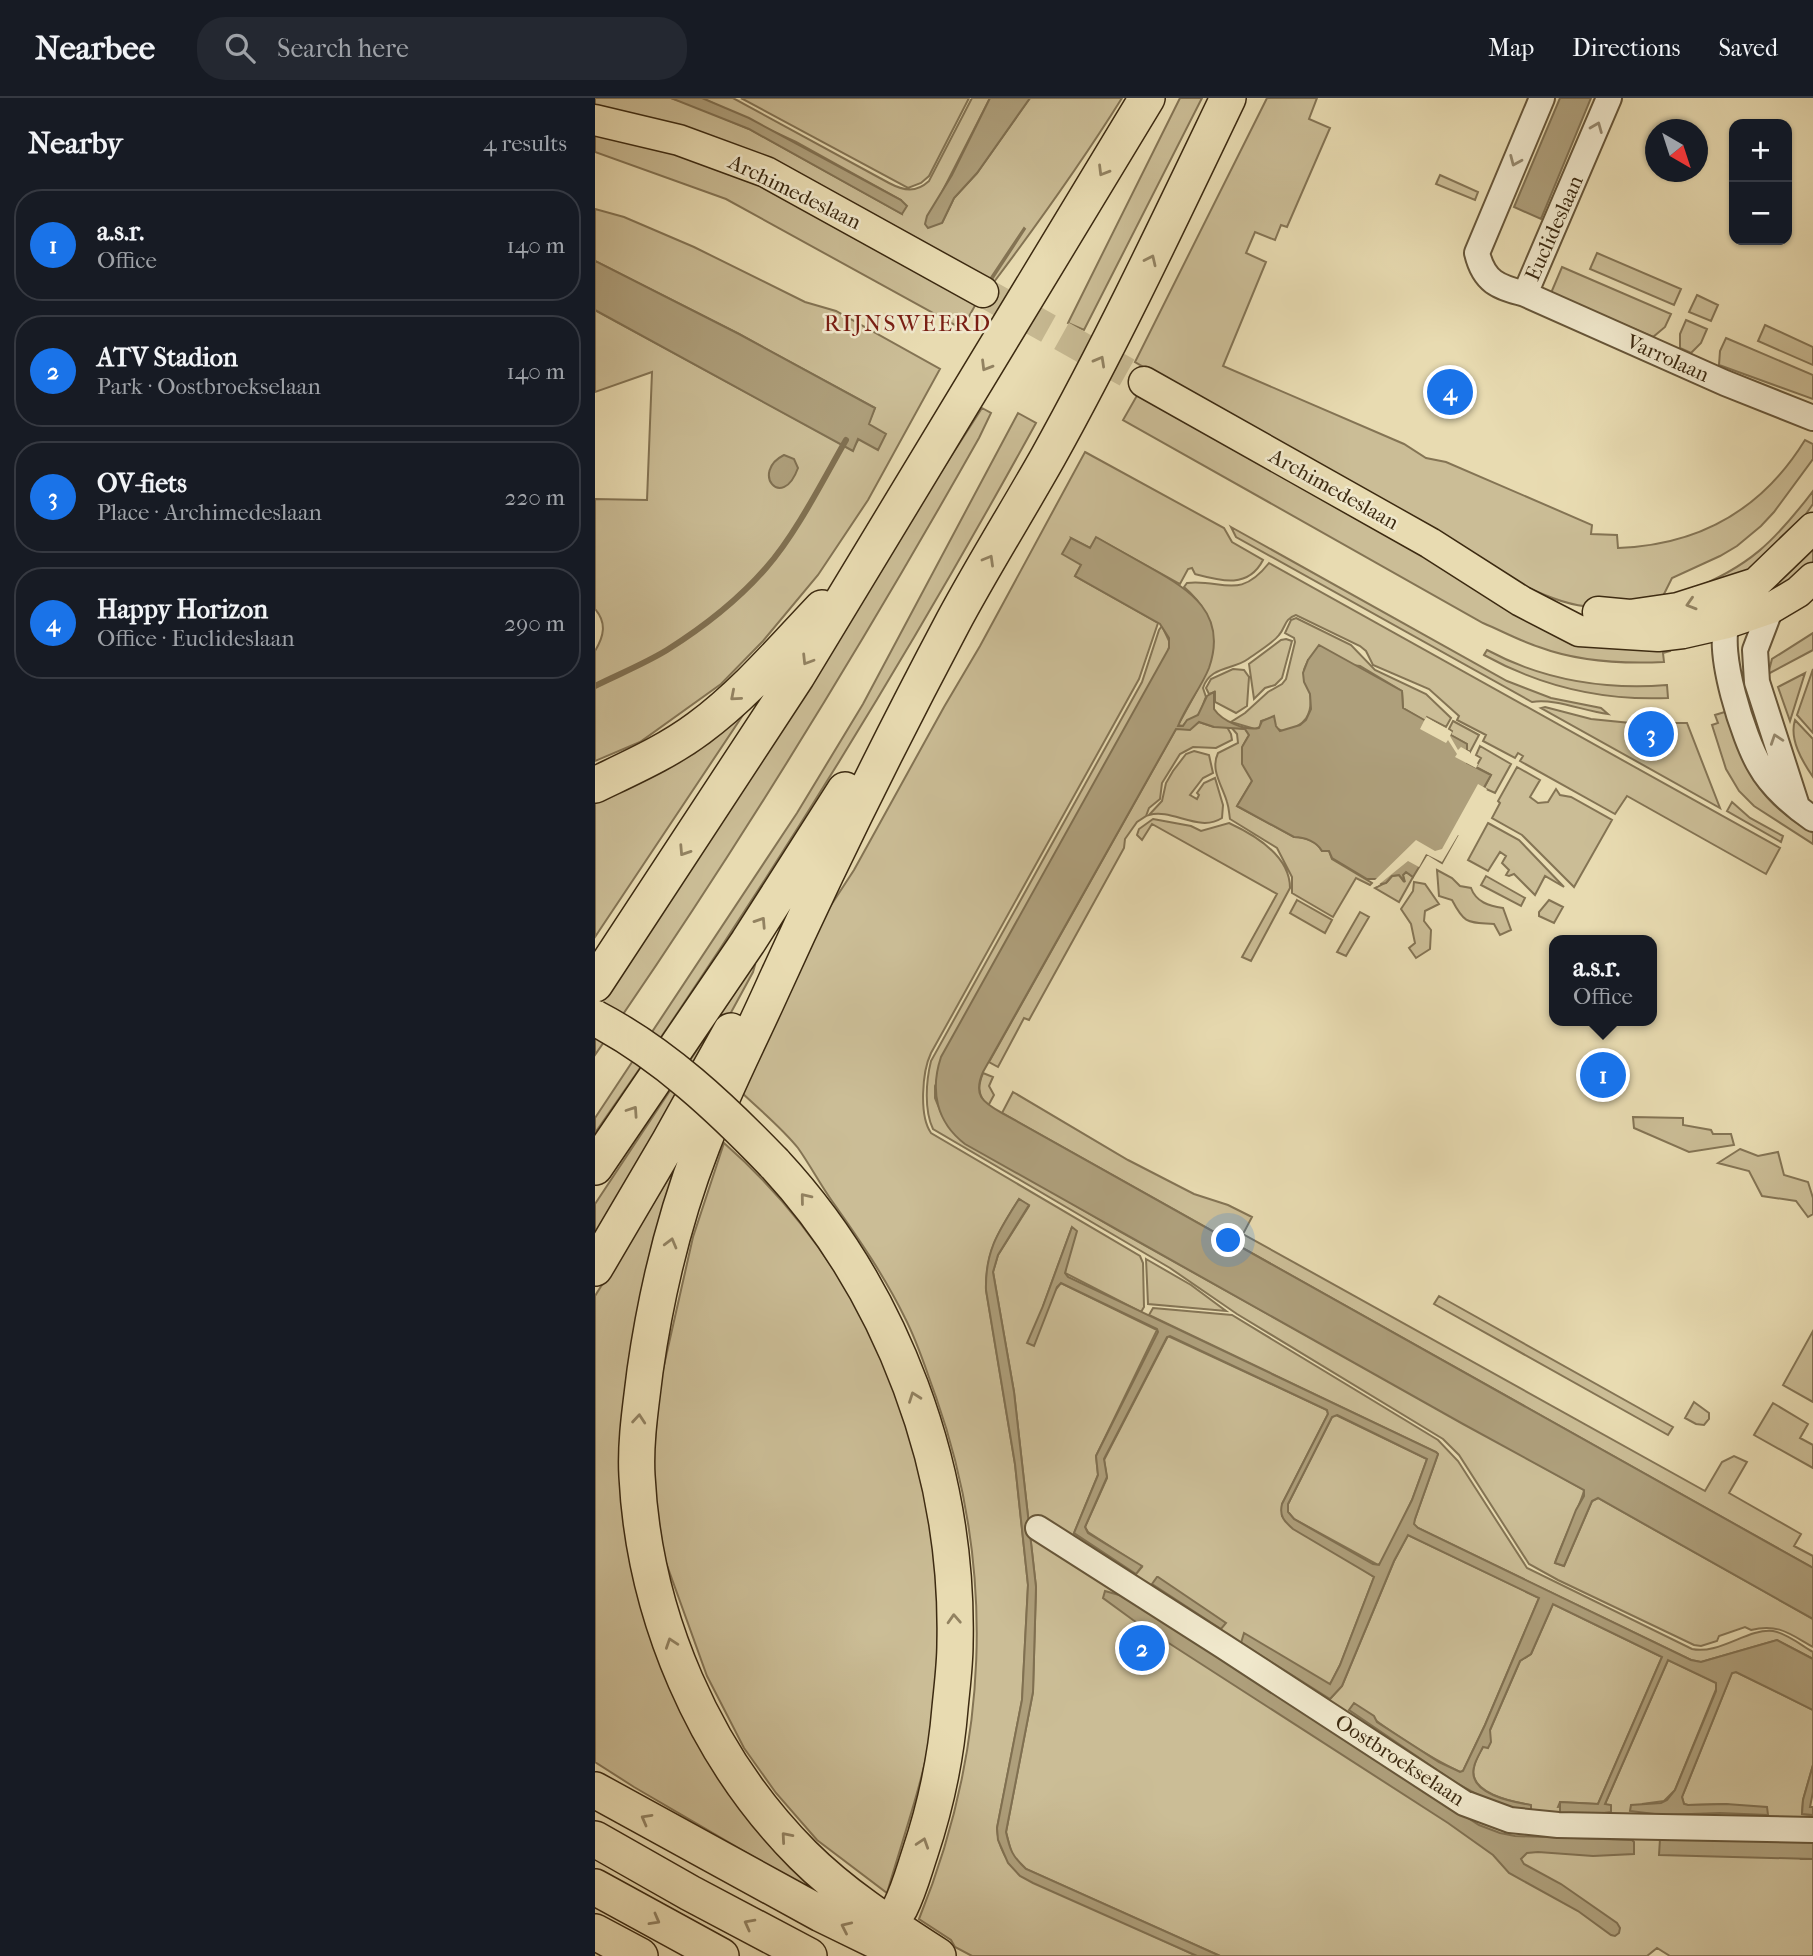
<!DOCTYPE html>
<meta charset="utf-8">
<style>
:root{--surface:#171b24;--page:#242831;--text:#f1f3f6;--muted:#9ea1a6;--line:#363941;--accent:#1a73e8}
body{margin:0;font-family:"IM FELL French Canon",serif;background:var(--page);color:var(--text)}
.controls{position:absolute;right:21px;top:21px;display:grid;overflow:hidden;border-radius:14px;box-shadow:0 2px 5px #0004}
.controls button{width:63px;height:63px;display:grid;place-items:center;padding:0;border:0;border-bottom:2px solid var(--line);background:var(--surface);color:var(--text);font:35px sans-serif}
.compass{position:absolute;left:1050px;top:21px;width:63px;height:63px;border-radius:50%;background:var(--surface);box-shadow:0 2px 5px #0004;rotate:141deg}
.you{position:absolute;left:634px;top:1143px;width:24px;height:24px;margin:-18px;border:5px solid #fff;border-radius:50%;background:#1a73e8;box-shadow:0 0 0 10px #1a73e833}
.badge{display:grid;place-items:center;width:46px;height:46px;border-radius:50%;background:var(--accent);color:#fff;font-size:23px;font-weight:700}
.pin{position:absolute;translate:-50% -50%;border:4px solid #fff;box-shadow:0 2px 7px #0006}
.popup{position:absolute;left:954px;top:837px;width:108px;height:91px;box-sizing:border-box;display:grid;place-content:center;border-radius:14px;background:var(--surface);filter:drop-shadow(0 2px 5px #0005);font-size:23px;white-space:nowrap;color:var(--muted)}
.popup b{font-size:26px;color:var(--text)}
.popup::after{content:'';position:absolute;left:50%;top:100%;margin-left:-14px;border:14px solid transparent;border-top-color:var(--surface)}
.list{margin:0;padding:0;list-style:none}
h2{display:flex;justify-content:space-between;align-items:center;height:91px;margin:0;padding:0 28px;font-size:30px}
h2 small{font-size:23px;font-weight:400;color:var(--muted)}
.list li{display:grid;grid-template-columns:46px 1fr auto;gap:21px;align-items:center;box-sizing:border-box;height:112px;margin:0 14px 14px;padding:0 14px;border:2px solid var(--line);border-radius:28px}
.list b{display:block;font-size:26px;white-space:nowrap}
.list p{margin:0;font-size:23px;white-space:nowrap;color:var(--muted)}
.list em{font-size:23px;font-style:normal;color:var(--muted)}
.icon{flex:none;width:38px;height:38px;fill:none;stroke:currentColor;stroke-width:2;stroke-linecap:round;stroke-linejoin:round}
.map{position:relative;flex:none;width:1218px;height:1858px;overflow:hidden}
header{display:flex;align-items:center;gap:42px;box-sizing:border-box;height:98px;padding:0 35px;background:var(--surface);border-bottom:2px solid var(--line)}
header strong{font-size:33px}
nav{display:flex;gap:38px;margin-inline-start:auto;font-size:24px}
.search{width:490px;height:63px;background:var(--page);display:flex;align-items:center;gap:18px;box-sizing:border-box;padding:0 24px;border-radius:28px;color:var(--muted);font-size:26px}
main{display:flex}
aside{flex:1;background:var(--surface)}
.map>svg:first-child{display:block}
.green{fill:#cbbd96;stroke:#847454;stroke-width:2}
.water{fill:#ae9f7b;stroke:#807051;stroke-width:2;fill-rule:evenodd}
.pier{fill:#e8dbb1}
.lines{fill:none;stroke-linecap:round;stroke-linejoin:round}
.stream{stroke:#807051;stroke-width:6}
.major-tunnel{stroke:#c6b891;stroke-width:30;stroke-dasharray:30 15;stroke-linecap:butt}
.minor-casing{stroke:#675639;stroke-width:28}
.major-casing{stroke:#3c2a11;stroke-width:33}
.highway-casing{stroke:#3c2a11;stroke-width:38}
.minor{stroke:#f0e8cc;stroke-width:24}
.major{stroke:#e8dbb1;stroke-width:30}
.highway{stroke:#e8dbb1;stroke-width:35}
.highway-bridge-casing{stroke:#3c2a11;stroke-width:38;stroke-linecap:butt}
.highway-bridge{stroke:#e8dbb1;stroke-width:35}
.oneway{stroke:#96896e}
.oneway2{stroke:#928261}
.labels{text-anchor:middle;stroke-width:5;stroke-linejoin:round;paint-order:stroke}
.street-label{font-size:21px;fill:#3c2a11;stroke:#f0e8cc}
.neighbourhood-label{font-size:23px;letter-spacing:2px;fill:#7a1f14;stroke:#f0e8cc}
</style>
<header>
<strong>Nearbee</strong>
<div class="search"><svg class="icon" aria-label="search" viewBox="0 0 24 24"><circle cx="10" cy="10" r="6"/><path d="M15 15l6 6"/></svg>Search here</div>
<nav><a>Map</a><a>Directions</a><a>Saved</a></nav>
</header>
<main>
<aside>
<h2>Nearby<small>4 results</small></h2>
<ul class="list">
<li><span class="badge">1</span><div><b>a.s.r.</b><p>Office</p></div><em>140 m</em></li>
<li><span class="badge">2</span><div><b>ATV Stadion</b><p>Park · Oostbroekselaan</p></div><em>140 m</em></li>
<li><span class="badge">3</span><div><b>OV-fiets</b><p>Place · Archimedeslaan</p></div><em>220 m</em></li>
<li><span class="badge">4</span><div><b>Happy Horizon</b><p>Office · Euclideslaan</p></div><em>290 m</em></li>
</ul>
</aside>
<div class="map">
<svg width="1218" height="1858" viewBox="0 0 1218 1858">
<rect width="100%" height="100%" fill="#e8dbb1"/>
<filter id="stains"><feTurbulence type="fractalNoise" baseFrequency=".00286" numOctaves="4"/><feColorMatrix values="0 0 0 0 .2 0 0 0 0 .09 0 0 0 0 .02 0 0 0 .5 -.17"/></filter>
<radialGradient id="worn" r=".72"><stop offset=".6" stop-color="#630" stop-opacity="0"/><stop offset="1" stop-color="#630" stop-opacity=".3"/></radialGradient>
<path class="green" d="M0,0H76L97,7L154,31L307,116L306,102L201,44L107,0H138L294,85C309,93 321,95 334,83L377,0H395L347,94V125L359,100L382,75L435,0H527C487,64 444,124 399,184L396,183L430,131L429,130L393,184L227,88L0,13Z
M146,0H374L334,78L326,85L313,90Z
M585,0H607L489,232L473,225Z
M672,0H722L714,21L735,30L692,129L686,127L680,142L660,134L651,155L671,164L628,268L809,346L831,360L851,364L997,427L996,436L1022,437L1023,450C1105,447 1167,412 1210,342L1218,346V361L1179,414L1166,428L1142,448L1125,458L1077,480L1068,498C1047,501 1018,509 998,509C975,508 950,498 930,488L540,264Z
M0,34L84,53L163,85L382,204L367,231L131,101L0,54Z
M845,77L883,94L880,102L841,86Z
M0,111L29,119L99,149L210,204L241,213L345,271L273,402L223,477L168,543L126,586L45,644L0,663V553C9,538 12,525 0,511V401L52,402L57,274L0,294V212L257,352L273,326L280,310L144,236L0,163Z
M1002,155L1086,191L1079,207L995,171Z
M967,169L1076,216L1070,229L1058,239L956,195Z
M1102,197L1123,207L1116,223L1094,214Z
M1091,222L1112,231L1106,245L1096,255L1085,250V236Z
M1170,227L1218,249V267L1163,243Z
M1131,240L1218,277V301L1124,267L1125,253Z
M544,294L766,420L932,521L1074,546L1075,553L1068,555L1069,564C1027,566 984,564 944,549C925,543 907,533 888,525L528,322Z
M387,310L396,315L384,340C265,551 138,758 0,957V913Z
M423,315L441,325C307,569 160,807 0,1035V1020L202,715L268,606Z
M490,354L629,430L637,444L668,462C653,491 626,483 600,476L597,470L593,471L585,486L502,440L495,450L476,440L486,467L480,478L563,525L544,581L336,955C327,974 324,1018 336,1035L545,1158L548,1165L549,1209L546,1214L470,1175L477,1129L448,1208L466,1185L562,1232L501,1358L503,1377L479,1435L541,1476L547,1469L493,1434L490,1429L512,1380L509,1362L573,1238L732,1312L733,1316L687,1406V1418L779,1479L745,1567L735,1587L714,1575L735,1601L747,1588L799,1463L813,1437L944,1500L890,1627L868,1673L865,1674C828,1656 791,1631 759,1606L755,1612L817,1656L896,1704L935,1707C918,1704 872,1695 879,1669C880,1662 885,1655 888,1648L893,1649L895,1632L925,1563L936,1556L958,1506L1067,1559L1003,1706L965,1704L963,1709L1010,1706L1073,1562L1122,1585V1589L1080,1692L1069,1703L1047,1706L1125,1715L1173,1717L1131,1706L1093,1707L1089,1706L1087,1699L1137,1575L1141,1574L1218,1612V1667L1208,1702L1207,1716L1218,1717V1726L1206,1761H1218V1858H1075L1062,1850L1052,1858H625L431,1771L417,1757L411,1734L438,1594L441,1489L419,1294L398,1174L403,1157L434,1108L424,1101C404,1132 390,1155 391,1192L420,1366L433,1487L427,1602L402,1730C403,1750 412,1764 426,1778L602,1858H377L360,1849L356,1842L324,1821C393,1651 402,1473 341,1299C331,1272 323,1245 310,1220C290,1179 264,1141 237,1103C225,1086 215,1067 203,1050C187,1030 165,1012 146,994L227,821L259,772L349,609L385,548Z
M1218,393V406L1206,423L1153,474L1093,493C1154,469 1179,444 1218,393Z
M636,429L912,583L956,600L1006,610L1013,616C989,613 959,600 937,604L641,439Z
M1218,450V468L1204,482L1164,498L1188,480Z
M674,465L1185,750L1171,776L1032,698L1020,716L925,663L928,658L923,655L920,660L888,643L891,637L862,622L864,618L834,591L778,567L771,553L765,548L701,517C689,521 691,529 684,537C678,545 661,555 653,561C638,572 615,568 608,590L611,599C608,605 607,614 601,619C595,623 592,621 588,628L583,627C609,580 641,533 589,489L592,485C628,481 644,503 674,465Z
M701,520L756,547L780,572L831,596L856,620L851,629L832,619L830,623L808,610L807,593L765,568L713,562C713,563 709,571 709,572C708,580 714,586 715,594C718,616 711,629 687,633L681,630L676,620L666,623L665,629L660,631L636,624L650,615L673,594L687,586L691,581L700,544L699,540L690,535L696,522Z
M567,528L575,545L572,557L340,988V1000L347,1017L476,1105L522,1132L989,1392C989,1399 964,1451 960,1465L969,1468L997,1403L1003,1400L1218,1521V1549C1195,1536 1183,1525 1156,1532L1150,1529L1124,1538L1122,1543L1106,1548L1099,1547L963,1482L934,1466L864,1357L848,1341L642,1216L575,1170L338,1031C329,1012 331,983 336,963L547,584L564,532Z
M1218,535V552L1173,576L1177,561Z
M691,541L697,543L687,580L680,587L670,590L659,601L654,566L686,542Z
M892,552C948,582 1008,592 1072,587L1073,600C1006,603 947,589 889,557Z
M638,571L649,572L654,579L652,608L641,615L620,604V594L614,596L611,590L616,581Z
M1218,571V635L1202,617Z
M1210,575L1195,623L1183,589Z
M172,581L0,839V692Z
M950,609L996,621L1045,626L1046,649L1066,648L1065,625H1092L1125,710L946,610Z
M1133,613C1154,675 1158,700 1218,735V746L1159,708L1144,693L1131,671L1117,627L1123,625L1120,617Z
M1200,622L1218,641V679C1207,663 1194,641 1200,622Z
M858,623L884,637L875,654L872,652V646L855,637L857,633L854,631Z
M604,624L619,629H632L636,636L637,642L621,650L598,649L585,656L567,685L565,701L554,710L551,718L542,724L530,741L529,750L434,922L429,920L403,969L394,964L581,631Z
M636,629L650,631L654,637L648,648L657,683L642,708L699,739C710,739 722,743 727,753H734L737,761L777,785L775,787L761,780L738,819L697,795V779L682,750L635,721C634,715 634,710 632,704C627,687 615,672 623,655L643,645L642,636Z
M885,648L916,666L900,695L889,690L896,677L881,669L886,660L881,657Z
M599,653L614,657L618,675L608,680L595,697L602,701L604,697L602,695L609,685L620,680L628,707L627,720C604,735 577,710 554,717L567,703L571,685L578,673L591,656Z
M922,669L945,682L935,699L943,705L953,704L961,691L965,697L976,699L1017,722L979,789L927,737L897,720L905,705L903,703Z
M1137,704L1155,720L1188,738L1186,744L1132,713Z
M558,721L596,728L606,733L634,725C660,737 695,758 695,790L656,863L647,859L682,796L557,726L547,742L542,737L544,731Z
M893,725L924,742L969,789L950,778L940,797L919,776L914,778L911,777L914,772L907,765L911,758L905,754L893,773L873,762Z
M842,772L857,780L865,788L876,790C881,804 894,808 908,810L916,832L905,837L899,826C873,824 870,827 857,802L844,798Z
M811,774L818,779L804,804L780,790L792,784L797,778L804,777L809,784L808,777Z
M891,778L930,800L926,808L886,787Z
M819,784L830,786L844,806L830,813L829,823L836,832L835,851L821,860L814,850L820,845L816,826L806,811L818,793Z
M702,802L737,822L730,835L695,815Z
M954,802L968,809L959,825L944,818V814Z
M765,814L774,819L751,858L742,854Z
M158,867H160L158,874L39,1093L0,1155V1106Z
M388,975L398,979L394,988L399,997L393,1008C382,997 383,987 388,975Z
M418,994L533,1062L599,1096L633,1107L657,1119L648,1136L1110,1393L1127,1364L1139,1358L1152,1364L1134,1395L1206,1436L1199,1448L1218,1458V1470L407,1015Z
M1038,1019L1088,1020V1027L1116,1032L1118,1036H1136L1139,1047L1094,1054L1039,1030Z
M98,1041L55,1177L54,1513L229,1789L222,1796L39,1689L0,1664V1198Z
M129,1045C216,1121 282,1225 317,1336C321,1349 323,1363 326,1377C340,1443 346,1510 341,1578C339,1597 339,1617 336,1636C326,1690 307,1743 292,1795L222,1742L181,1695L149,1650L112,1578L69,1459L57,1376L65,1285L98,1139Z
M1145,1051L1163,1058L1183,1054L1189,1077L1213,1084L1218,1100V1116L1213,1119L1201,1103L1167,1098L1154,1073L1123,1065Z
M551,1161L596,1187L631,1213L553,1206Z
M844,1198L1078,1329L1073,1337L839,1206Z
M558,1210L637,1217L843,1342L863,1363L932,1470L1097,1551C1124,1557 1153,1530 1178,1533C1191,1535 1206,1547 1218,1554V1561L1182,1542L1106,1564L1096,1562L823,1430L818,1426L820,1421L843,1356L841,1354L554,1217Z
M1218,1233V1304L1188,1287Z
M1099,1304L1114,1315V1321L1109,1327L1101,1326L1090,1320Z
M1178,1305L1213,1326L1205,1340L1218,1347V1370L1159,1337Z
M741,1317L832,1361L817,1402L788,1463L783,1467L699,1421L693,1414V1406L737,1319Z"/>
<path class="water" d="M76,0H107L154,20L306,102L312,108L307,116L154,31Z
M395,0H435L382,75L359,100L347,125L333,130L330,126L332,118L357,77Z
M965,0H996L946,121L919,109Z
M0,163L144,236L280,310L274,326L291,336L283,352L263,341L258,353L0,212Z
M189,357L199,361L203,370C187,414 155,374 189,357Z
M501,439C519,449 536,459 554,469C595,492 633,515 614,570C606,590 591,608 583,628H588L592,622L603,617L612,598L619,594V611C627,623 650,633 664,630L667,623L679,618L681,628L685,633L705,627L711,622L716,611L715,596L709,584L708,575L713,562L724,547L807,593L808,610L872,646V665L896,677L847,765L832,756L818,779L811,774L808,777L810,784L804,777L797,778L791,785L786,786L781,781H772L737,760L734,753H727C722,744 710,739 699,739L642,708L657,683L647,666V649L654,637L650,631L619,629L604,624L595,632L581,631L388,974C378,997 387,1004 407,1015L1218,1470V1521L1003,1400L997,1403L969,1468L960,1465L981,1412L989,1398V1392L868,1326L370,1046C341,1024 335,992 346,959L574,550V540L565,526L480,478L486,467L467,456L476,440L495,450Z
M424,1101L434,1107L403,1157L398,1174L419,1294L441,1489L438,1594L411,1734C415,1752 417,1758 431,1771L625,1858H602L438,1785L425,1778L413,1765L403,1742L402,1730L427,1602L433,1487L420,1366L391,1192C390,1153 403,1134 424,1101Z
M477,1129L482,1133L470,1175L473,1179L841,1354L843,1356L820,1421L819,1426L823,1430L1096,1562L1106,1564L1182,1542L1218,1561V1612L1141,1574L1137,1575L1087,1699L1089,1706L1093,1707L1131,1706L1172,1709L1173,1717L1125,1715L1068,1717L1035,1713L1036,1707L1066,1705L1072,1702L1080,1692L1121,1593V1585L1073,1562L1010,1706L1016,1707V1714L1003,1716L965,1715V1704L1003,1706L1067,1559L958,1506L936,1556L925,1563L895,1632L896,1644L893,1650L888,1649C885,1655 880,1663 879,1669C872,1696 918,1704 936,1707V1714L896,1704L861,1685L754,1612L759,1605L779,1618L782,1624L844,1664L865,1674L868,1673L890,1627L944,1500L813,1437L799,1463L747,1588L735,1601L646,1545L649,1535L735,1586L745,1567L779,1479L698,1431C689,1423 684,1418 687,1406L733,1316L732,1312L575,1238L572,1239L509,1361L512,1379L490,1429L493,1435L547,1468L541,1476L479,1435L503,1377L501,1358L563,1234L562,1231L466,1185L462,1189L439,1248L432,1245L448,1208ZM742,1317L832,1361L817,1402L784,1467L778,1466L699,1421L693,1414V1406L737,1319Z
M562,1479H563L631,1525L626,1531L557,1486Z
M510,1493L524,1497L545,1509L884,1727L905,1735L920,1738L1037,1742L1039,1744V1756L998,1758L943,1754L932,1755L926,1761L929,1766L966,1786L1022,1825L1025,1830L1024,1835L1020,1838L1016,1837L983,1813L914,1775L898,1757L853,1725L538,1522L508,1500Z
M1218,1667V1694L1215,1709H1218V1717L1207,1716L1208,1702Z
M1065,1741L1218,1744V1761L1064,1757Z"/>
<path class="pier" d="M831,619L857,634L855,638L863,652L866,649L875,654V662L883,666L881,670L860,659L862,656L853,642L851,645L825,631Z
M883,686L892,691L866,738L863,737L847,764L831,756L824,769L813,763L782,788L778,784L821,742L840,753L847,751Z"/>
<g class="lines">
<path class="stream" d="M0,588C24,576 49,566 72,552C107,530 144,501 171,470C201,436 228,382 251,342"/>
<path class="major-tunnel" d="M388,194L549,284"/>
<g class="minor-casing">
<path id="minor" d="M947,0L882,155C889,184 903,189 930,196L1014,0
M930,196L1130,285L1218,320
M1176,510L1160,552L1162,584L1201,705
M1143,511C1140,515 1135,519 1133,524C1120,551 1149,642 1165,668C1176,688 1199,708 1218,721
M443,1430L628,1548L869,1705L915,1722L963,1727L1218,1732"/>
</g>
<g class="major-casing">
<path id="major" d="M0,22L84,42L171,74L388,194
M549,284L835,445L926,503L984,533L1063,538L1088,535L1132,525L1176,510L1203,494L1218,480
M1003,514L1035,517L1083,510L1161,485L1218,430"/>
</g>
<g class="highway-casing">
<path id="highway" d="M0,687C35,670 72,654 104,630C150,596 188,551 227,510
M0,886L202,578L552,0
M179,1065C298,1193 364,1372 360,1546C360,1567 357,1589 355,1610C351,1660 341,1707 325,1755C319,1773 314,1792 305,1810
M0,1069L153,844L250,692
M0,1170L74,1044L136,933
M0,1692L226,1816L300,1852
M0,1741L95,1795L214,1858
M0,1789L126,1858
M0,1834L45,1858
M343,1858C295,1827 248,1797 208,1757C109,1658 49,1517 42,1378C40,1343 46,1307 50,1273C61,1196 79,1120 107,1048C127,995 153,945 176,894C233,768 294,645 358,524C388,468 422,414 453,359C518,242 575,121 633,0"/>
</g>
<use href="#minor" class="minor"/>
<use href="#major" class="major"/>
<use href="#highway" class="highway"/>
<g class="highway-bridge-casing">
<path id="highway-bridge" d="M0,920C69,956 126,1010 179,1065"/>
</g>
<use href="#highway-bridge" class="highway-bridge"/>
</g>
<defs><path id="oneway-chevron" d="M-2-3.5L2.5 0L-2 3.5" fill="none" stroke-width="1.6" stroke-linecap="round" stroke-linejoin="round" transform="scale(1.75)"/></defs>
<g class="oneway">
<use href="#oneway-chevron" transform="translate(1002 29) rotate(-68)"/>
<use href="#oneway-chevron" transform="translate(920 63) rotate(113)"/>
<use href="#oneway-chevron" transform="translate(1181 641) rotate(-109)"/>
</g>
<g class="oneway2">
<use href="#oneway-chevron" transform="translate(508 73) rotate(121)"/>
<use href="#oneway-chevron" transform="translate(556 162) rotate(-65)"/>
<use href="#oneway-chevron" transform="translate(505 263) rotate(-61)"/>
<use href="#oneway-chevron" transform="translate(391 268) rotate(121)"/>
<use href="#oneway-chevron" transform="translate(394 462) rotate(-60)"/>
<use href="#oneway-chevron" transform="translate(1096 506) rotate(163)"/>
<use href="#oneway-chevron" transform="translate(212 562) rotate(122)"/>
<use href="#oneway-chevron" transform="translate(140 598) rotate(139)"/>
<use href="#oneway-chevron" transform="translate(89 753) rotate(123)"/>
<use href="#oneway-chevron" transform="translate(166 824) rotate(-57)"/>
<use href="#oneway-chevron" transform="translate(38 1013) rotate(-56)"/>
<use href="#oneway-chevron" transform="translate(210 1100) rotate(-129)"/>
<use href="#oneway-chevron" transform="translate(76 1145) rotate(-75)"/>
<use href="#oneway-chevron" transform="translate(319 1299) rotate(-110)"/>
<use href="#oneway-chevron" transform="translate(44 1321) rotate(-85)"/>
<use href="#oneway-chevron" transform="translate(359 1521) rotate(-93)"/>
<use href="#oneway-chevron" transform="translate(76 1545) rotate(-109)"/>
<use href="#oneway-chevron" transform="translate(51 1721) rotate(-151)"/>
<use href="#oneway-chevron" transform="translate(191 1739) rotate(-131)"/>
<use href="#oneway-chevron" transform="translate(328 1745) rotate(-72)"/>
<use href="#oneway-chevron" transform="translate(60 1822) rotate(29)"/>
<use href="#oneway-chevron" transform="translate(154 1826) rotate(-152)"/>
<use href="#oneway-chevron" transform="translate(251 1829) rotate(-155)"/>
</g>
<g class="labels">
<g class="street-label">
<text transform="translate(200 94) rotate(26)" y="7">Archimedeslaan</text>
<text transform="translate(959 130) rotate(-66)" y="7">Euclideslaan</text>
<text transform="translate(1073 260) rotate(24)" y="7">Varrolaan</text>
<text transform="translate(739 391) rotate(29)" y="7">Archimedeslaan</text>
<text transform="translate(805 1662) rotate(33)" y="7">Oostbroekselaan</text>
</g>
<g class="neighbourhood-label">
<text x="313" y="233">RIJNSWEERD</text>
</g>
</g>
<rect width="100%" height="100%" filter="url(#stains)"/>
<rect width="100%" height="100%" fill="url(#worn)"/>
</svg>
<div class="controls">
<button>+</button>
<button>−</button>
</div>
<svg class="compass" viewBox="-18 -18 36 36"><path d="M0-13l5 13h-10z" fill="#e53935"/><path d="M0 13l5-13h-10z" fill="#9ea1a6"/></svg>
<div class="you"></div>
<div class="pin badge" style="left:1008px;top:977px">1</div>
<div class="popup"><b>a.s.r.</b>Office</div>
<div class="pin badge" style="left:547px;top:1550px">2</div>
<div class="pin badge" style="left:1056px;top:636px">3</div>
<div class="pin badge" style="left:855px;top:294px">4</div>
</div>
</main>
